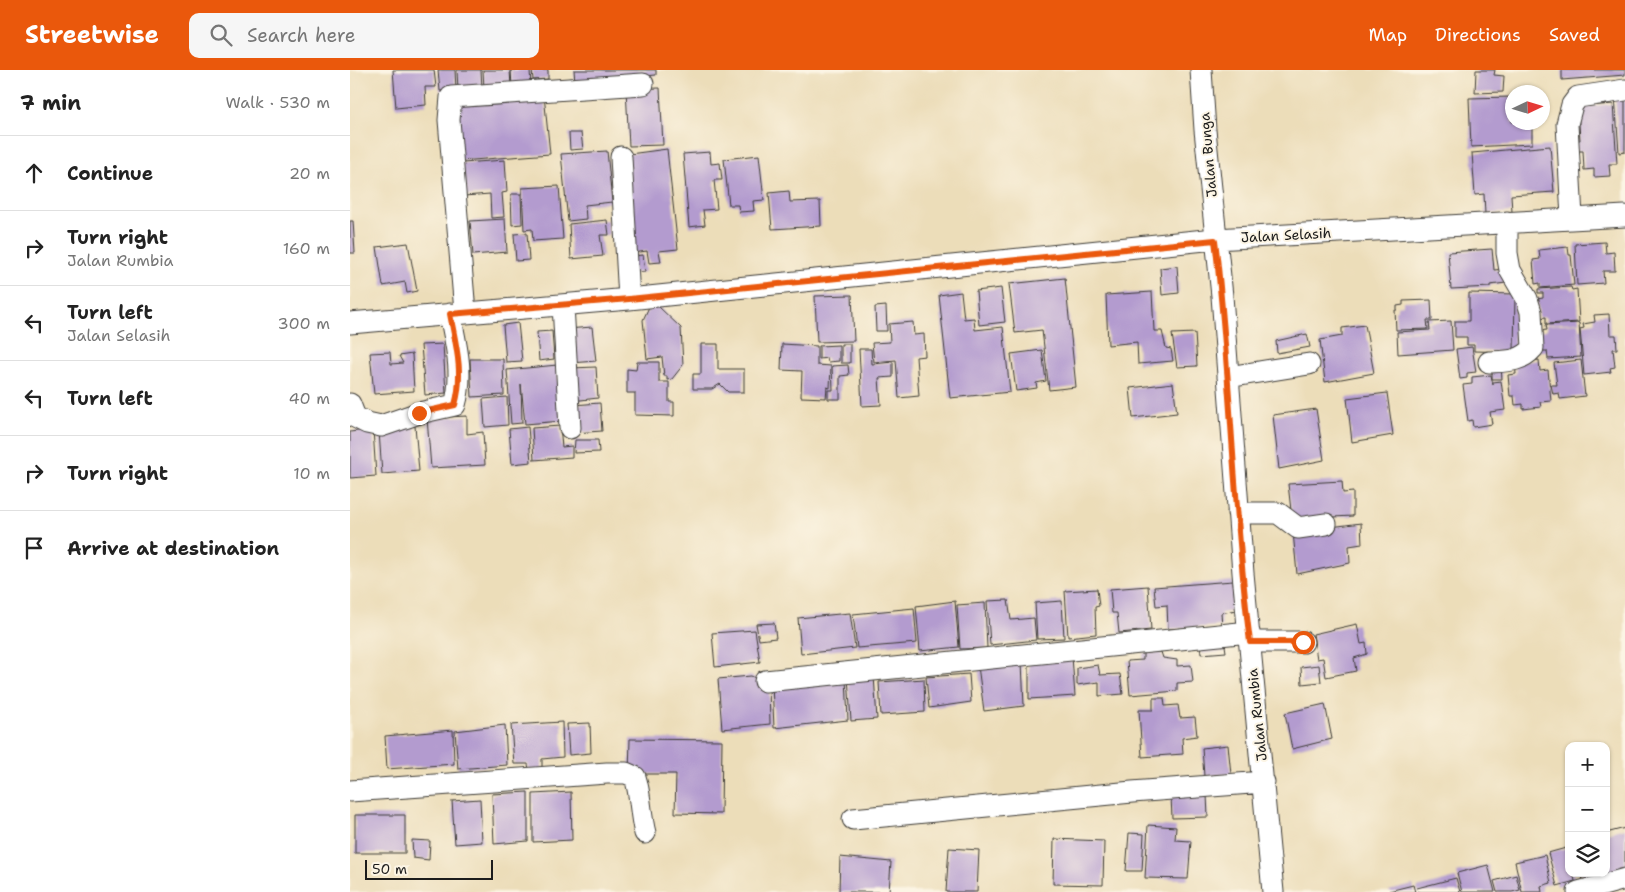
<!DOCTYPE html>
<meta charset="utf-8">
<style>
:root{--surface:#fff;--page:#f6f6f6;--text:#222;--muted:#767676;--line:#e0e0e0;--accent:#ea580c}
body{margin:0;font-family:"Shantell Sans",sans-serif;background:var(--page);color:var(--text)}
.controls{position:absolute;right:15px;bottom:15px;display:grid;overflow:hidden;border-radius:10px;box-shadow:0 1px 4px #0004}
.controls button{width:45px;height:45px;display:grid;place-items:center;padding:0;border:0;border-bottom:1px solid var(--line);background:var(--surface);color:var(--text);font:25px sans-serif}
.compass{position:absolute;left:1155px;top:15px;width:45px;height:45px;border-radius:50%;background:var(--surface);box-shadow:0 1px 4px #0004;rotate:86deg}
.scale{position:absolute;left:15px;bottom:12px;width:128px;box-sizing:border-box;padding-left:5px;border:2px solid #1c1c1c;border-top:0;font-size:14px;line-height:18px;white-space:nowrap;color:#1c1c1c;-webkit-text-stroke:4px #fcf5e5;paint-order:stroke}
.stop{position:absolute;width:15px;height:15px;margin:-11px;border:4px solid #ea580c;border-radius:50%;background:#fff}
.stop.end{background:#ea580c;border-color:#fff;box-shadow:0 1px 5px #0008}
.list{margin:0;padding:0;list-style:none}
h2{display:flex;justify-content:space-between;align-items:center;height:65px;margin:0;padding:0 20px;font-size:21px}
h2 small{font-size:16px;font-weight:400;color:var(--muted)}
.list li{display:grid;grid-template-columns:32px 1fr auto;gap:15px;align-items:center;box-sizing:border-box;height:75px;padding:0 20px;border-top:1px solid var(--line)}
.list b{display:block;font-size:19px;white-space:nowrap}
.list p{margin:0;font-size:16px;white-space:nowrap;color:var(--muted)}
.list em{font-size:16px;font-style:normal;color:var(--muted)}
.icon{flex:none;width:28px;height:28px;fill:none;stroke:currentColor;stroke-width:2;stroke-linecap:round;stroke-linejoin:round}
.map{position:relative;flex:none;width:1275px;height:822px;overflow:hidden}
header{display:flex;align-items:center;gap:30px;box-sizing:border-box;height:70px;padding:0 25px;background:var(--accent);color:#fff}
header strong{font-size:24px}
nav{display:flex;gap:28px;margin-inline-start:auto;font-size:18px}
.search{width:350px;height:45px;background:var(--page);display:flex;align-items:center;gap:12px;box-sizing:border-box;padding:0 18px;border-radius:10px;color:var(--muted);font-size:19px}
main{display:flex}
aside{flex:1;background:var(--surface)}
.map>svg:first-child{display:block}
.building{fill:#b39bcf}
.lines{fill:none;stroke-linecap:round;stroke-linejoin:round}
.minor-casing{stroke:#3b3934;stroke-width:23}
.minor{stroke:#fff;stroke-width:21}
.route{stroke:#ea580c;stroke-width:6}
.labels{text-anchor:middle;stroke-width:4;stroke-linejoin:round;paint-order:stroke}
.street-label{font-size:14px;fill:#1c1c1c;stroke:#fcf5e5}
</style>
<header>
<strong>Streetwise</strong>
<div class="search"><svg class="icon" aria-label="search" viewBox="0 0 24 24"><circle cx="10" cy="10" r="6"/><path d="M15 15l6 6"/></svg>Search here</div>
<nav><a>Map</a><a>Directions</a><a>Saved</a></nav>
</header>
<main>
<aside>
<h2>7 min<small>Walk · 530 m</small></h2>
<ul class="list">
<li><svg class="icon" aria-label="ahead" viewBox="0 0 24 24"><path d="M12 20V5M6 11l6-6 6 6"/></svg><div><b>Continue</b></div><em>20 m</em></li>
<li><svg class="icon" aria-label="right" viewBox="0 0 24 24"><path d="M7 20v-9h11M14 6l5 5-5 5"/></svg><div><b>Turn right</b><p>Jalan Rumbia</p></div><em>160 m</em></li>
<li><svg class="icon" aria-label="left" viewBox="0 0 24 24"><path d="M17 20v-9H6M10 6l-5 5 5 5"/></svg><div><b>Turn left</b><p>Jalan Selasih</p></div><em>300 m</em></li>
<li><svg class="icon" aria-label="left" viewBox="0 0 24 24"><path d="M17 20v-9H6M10 6l-5 5 5 5"/></svg><div><b>Turn left</b></div><em>40 m</em></li>
<li><svg class="icon" aria-label="right" viewBox="0 0 24 24"><path d="M7 20v-9h11M14 6l5 5-5 5"/></svg><div><b>Turn right</b></div><em>10 m</em></li>
<li><svg class="icon" aria-label="arrive" viewBox="0 0 24 24"><path d="M6 21V4h12l-3 4 3 4H6"/></svg><div><b>Arrive at destination</b></div></li>
</ul>
</aside>
<div class="map">
<svg width="1275" height="822" viewBox="0 0 1275 822">
<rect width="100%" height="100%" fill="#fcf5e5"/>
<filter id="ink" filterUnits="userSpaceOnUse"><feTurbulence type="fractalNoise" baseFrequency=".02" numOctaves="2"/><feDisplacementMap in="SourceGraphic" scale="10" xChannelSelector="R" yChannelSelector="G"/><feConvolveMatrix kernelMatrix="1 2 1 2 8 2 1 2 1" color-interpolation-filters="sRGB"/></filter>
<filter id="wash" filterUnits="userSpaceOnUse"><feTurbulence type="fractalNoise" baseFrequency=".0096" numOctaves="4" result="noise"/><feDisplacementMap in="SourceGraphic" scale="20" xChannelSelector="R" yChannelSelector="G"/><feGaussianBlur stdDeviation="1.12" result="paint"/><feColorMatrix in="noise" values="0 0 0 0 0 0 0 0 0 0 0 0 0 0 0 0 0 1.4 0 .05"/><feComposite in="paint" operator="in"/></filter>
<g filter="url(#wash)">
<rect width="100%" height="100%" fill="#ecddb9"/>
<g id="blocks">
<path class="building" d="M43,0H84L86,17H75L76,35L46,38Z
M88,0H105L106,20L90,21Z
M107,0H131L132,19L108,20Z
M133,0H160L161,17L134,19Z
M161,0H180L181,16L162,17Z
M182,0H198V9L183,10Z
M224,0H306V5L225,12Z
M1126,0H1145L1144,5L1154,6L1153,22L1125,23Z
M1212,0H1275V5L1212,10Z
M1264,12H1275V82L1269,83Z
M310,18L313,75L279,76L276,19Z
M194,25L200,84L110,91L106,32Z
M1162,27V52H1182V74L1121,77L1119,28Z
M1263,34L1267,94H1259L1260,106L1244,107V99L1234,100L1233,81H1226L1225,70H1230L1228,37Z
M219,63H231L233,79L220,80Z
M1200,76L1204,122L1161,125L1162,142L1135,144L1134,124L1125,125L1122,83Z
M317,79L328,179L309,181L311,192L299,193L297,181L283,183L272,85Z
M257,81L262,132L235,135L236,149L218,151L211,84Z
M360,82L361,94L370,93L372,110H364L367,139L353,140L355,155L339,157L333,84Z
M409,85L414,130L403,131L404,141L389,142L388,135H379L374,89Z
M155,90L157,122L152,123L154,147L141,148L140,124L114,126L112,93Z
M209,116L213,169L183,171L182,159L174,160L172,118Z
M439,121L440,132L470,131L471,156L422,159L419,123Z
M161,124H171L172,154L162,155Z
M155,149L157,182L123,185L120,151Z
M257,150L259,165H250L253,186L221,189L219,154Z
M0,151H3L5,183H0Z
M177,163L179,190L166,191L164,164Z
M1255,172L1256,183L1264,182L1265,201H1253L1254,213L1227,215L1225,174Z
M58,173L67,221L57,223L55,212L33,216L27,177Z
M1218,177L1219,185H1221L1224,215L1190,218V213L1185,214L1183,190L1190,189L1189,180Z
M1142,179L1144,200L1155,199L1156,213L1140,215V217L1101,219L1098,182Z
M293,185L295,202L282,203L281,186Z
M827,196L829,223L812,225L810,198Z
M715,208L726,317L699,320L692,260L665,263L659,214Z
M1221,217L1222,220L1227,219L1229,252L1196,254V247L1189,248L1187,229L1193,228V223H1188V219Z
M651,218L655,252L629,255L626,221Z
M611,222L614,249L624,248L625,260L653,257L660,322L600,328L589,225Z
M802,222L804,261H812L816,278L821,279L823,291L788,294L787,272L758,275L756,225Z
M1119,223L1165,224L1164,282L1124,281V275H1117V267H1105V251H1119Z
M502,225L504,271L467,272L465,226Z
M1081,230L1082,250H1077L1078,259L1046,260L1045,240H1047V236L1053,235V231Z
M308,236L331,258L333,295L322,309L317,310V306H314L312,287L297,289L293,250L299,237Z
M536,236L537,261H526L525,237Z
M1259,244L1260,265H1266L1267,279H1263L1265,297L1260,298L1261,302L1234,305L1230,259L1234,258L1233,254L1245,252L1244,245Z
M1101,251L1103,280L1048,284L1047,262L1080,260L1079,252Z
M563,252L564,265L574,264L575,286L566,287L569,326L549,328L546,290L524,292L522,273L540,272L539,254Z
M168,253L172,291L156,292L153,255Z
M1229,253L1231,287L1198,289L1197,281H1189L1187,261L1197,260L1196,255Z
M1015,255L1024,303L975,312L970,270L992,266V258Z
M242,257L246,291L220,293L217,259Z
M202,261L204,289L189,291L187,262Z
M845,263L847,296L827,297L822,264Z
M957,264L960,277L927,283L926,271Z
M93,274L96,323L75,325L71,275Z
M351,274H368V299H394V322H378L370,314L362,319H343V304H351Z
M432,274L467,276V295L481,296L480,318L477,317L476,328L451,327L452,301L431,300Z
M491,274H500V293H491Z
M489,275V291L478,292L477,288L469,289V276Z
M1122,277L1126,302L1117,303V308L1110,309L1106,279Z
M509,279H521L522,294L543,292V307L529,308L531,335L512,336Z
M692,280L696,311L686,313L687,318L666,321L661,284Z
M40,282L41,294L53,293L49,286L62,284L64,321L24,324L20,283Z
M120,289H153L154,325L122,327Z
M1189,290L1190,301L1198,300L1201,331L1190,332L1191,337L1173,339V334L1165,335L1164,326H1160L1158,305L1166,304L1165,293Z
M1231,290L1235,326L1210,329L1209,323L1203,324L1201,315H1207L1204,293Z
M287,292H309V312H319V332H324V346L285,345V323H277V299L286,300Z
M207,295L212,351L175,354L171,314L172,353L161,354L157,300Z
M498,295L499,305L490,306V329H478V320H483L482,296Z
M246,297L248,328L222,331L221,298Z
M1142,297H1151L1152,309H1142Z
M1141,305L1143,315V312L1151,311L1155,340L1140,342L1142,354L1123,357L1122,350L1118,351L1113,315L1122,314V307Z
M823,313L827,343L783,348L780,318Z
M1037,323L1043,365L1002,372L997,328Z
M157,327L158,355L135,357L133,329Z
M250,333L252,361L224,363L223,335Z
M966,339L974,390L929,399L923,345Z
M117,346V364L133,362L135,395L81,398L77,348Z
M65,356L69,401L32,404L29,361Z
M210,356L212,377L222,376V387L184,390L182,358Z
M178,357L181,392L162,394L159,359Z
M23,359L26,406L0,408V362Z
M225,370H248L249,382L224,383Z
M992,411L993,423L1003,422V446L942,449L938,414Z
M1011,453L1012,474L999,476L1000,493L947,504L943,462Z
M883,511L886,540L871,543L872,556L818,559L817,535L806,536L804,517Z
M798,516L801,560L769,563L767,543H762L760,519Z
M747,519L749,536L745,537L746,564L718,567L715,521Z
M658,530L661,550L684,548L686,570L640,575L637,531Z
M605,531L609,577L570,581L566,536Z
M712,531L714,568L687,569L685,533Z
M635,533L637,578L610,579L607,535Z
M564,538L567,573L507,578L503,544Z
M500,543L505,578L451,584L448,548Z
M424,553L426,568L409,570L406,554Z
M1007,554L1011,574L1016,573L1017,584L1004,588L1006,601L976,607L973,588L967,589L963,564Z
M405,560L410,592L365,597L362,563Z
M874,569L876,582L851,584L850,571Z
M811,582L813,588L827,590V596L841,595L843,612L827,613V621L780,625L777,591L793,590V583Z
M722,587L725,626L679,629V591Z
M672,592L674,636L634,641L628,596Z
M748,595L750,605L770,604L773,624L749,626V612L727,615V598Z
M969,595L971,612L952,614L951,597Z
M619,604L621,632L579,638L576,607Z
M401,606L419,614L420,654L372,659L368,609Z
M524,606L527,649L501,651L498,607Z
M496,608L498,650L424,658L422,613Z
M574,609L575,642L531,645L529,612Z
M803,628H814L815,636L828,635L830,648L845,647L847,666L832,668L833,684L792,687L789,640H803Z
M975,634L982,669L942,679L935,643Z
M212,652L213,687L192,689V701L179,700L178,694H164L161,655Z
M240,653L241,683L219,685L217,654Z
M155,655L157,695L108,699L105,661Z
M103,660L104,694L37,699L35,666Z
M280,669L372,670L371,744L325,743L326,704H279Z
M878,675L881,704L854,706L852,678Z
M178,722V771L144,774L142,724Z
M221,722L222,770L183,772V724Z
M857,725L858,747L822,748L821,726Z
M130,729L132,772L105,774L102,731Z
M5,745H55V783H5Z
M798,755L826,757L825,770L841,771L838,809L795,808Z
M1275,758V800L1233,810L1231,803H1256V763Z
M779,763L794,764L792,801H776Z
M704,769L754,771L753,815L703,814Z
M62,770L80,771L79,790L63,788Z
M599,778L629,780L627,822H596Z
M1216,778L1219,788V803H1223L1225,811L1207,816L1198,783Z
M1195,785L1201,813L1191,816L1192,822H1172L1165,792Z
M490,787L541,792L539,822H489Z
M1138,795L1145,822H1112L1107,803Z
M1166,805L1170,820L1162,822H1147L1144,811Z
M1106,808L1110,822H1068L1067,818Z
M1063,815L1065,822H1039V821Z"/>
</g>
</g>
<g filter="url(#ink)">
<use href="#blocks" fill-opacity="0" stroke="#3b3934" stroke-width="1"/>
<g class="lines">
<g class="minor-casing">
<path id="minor" d="M851,0L855,60L872,226L893,503L923,822
M271,87L279,229
M1222,148L1217,54L1222,35L1228,27L1275,20
M213,235L220,358
M115,242L99,50L101,27L293,14
M0,253L279,229L865,169L1275,146
M1139,292C1157,291 1171,292 1183,278L1181,242L1177,229L1160,200L1157,183V152
M878,307L959,294
M0,334L5,347L17,353L31,356L69,343L105,335C114,303 106,275 100,244
M888,443H928L948,458L976,454
M900,572H953
M415,611L899,562
M0,721L257,703H276L285,707C291,725 290,744 295,763
M503,749L782,722L914,712
M1228,822L1275,809"/>
</g>
<use href="#minor" class="minor"/>
</g>
</g>
<g class="lines" filter="url(#ink)">
<path class="route" d="M69,343L105,335C114,303 106,275 100,244L279,229L865,170C881,303 883,439 900,572H953"/>
</g>
<g class="labels">
<g class="street-label">
<text transform="translate(858 85) rotate(-95)" y="5">Jalan Bunga</text>
<text transform="translate(936 165) rotate(-3)" y="5">Jalan Selasih</text>
<text transform="translate(907 645) rotate(-96)" y="5">Jalan Rumbia</text>
</g>
</g>
</svg>
<div class="controls">
<button>+</button>
<button>−</button>
<button><svg class="icon" aria-label="layers" viewBox="0 0 24 24"><path d="M12 4l9 5-9 5-9-5zM3 14l9 5 9-5"/></svg></button>
</div>
<svg class="compass" viewBox="-18 -18 36 36"><path d="M0-13l5 13h-10z" fill="#e53935"/><path d="M0 13l5-13h-10z" fill="#767676"/></svg>
<div class="scale">50 m</div>
<div class="stop" style="left:953px;top:572px"></div>
<div class="stop end" style="left:69px;top:343px"></div>
</div>
</main>
